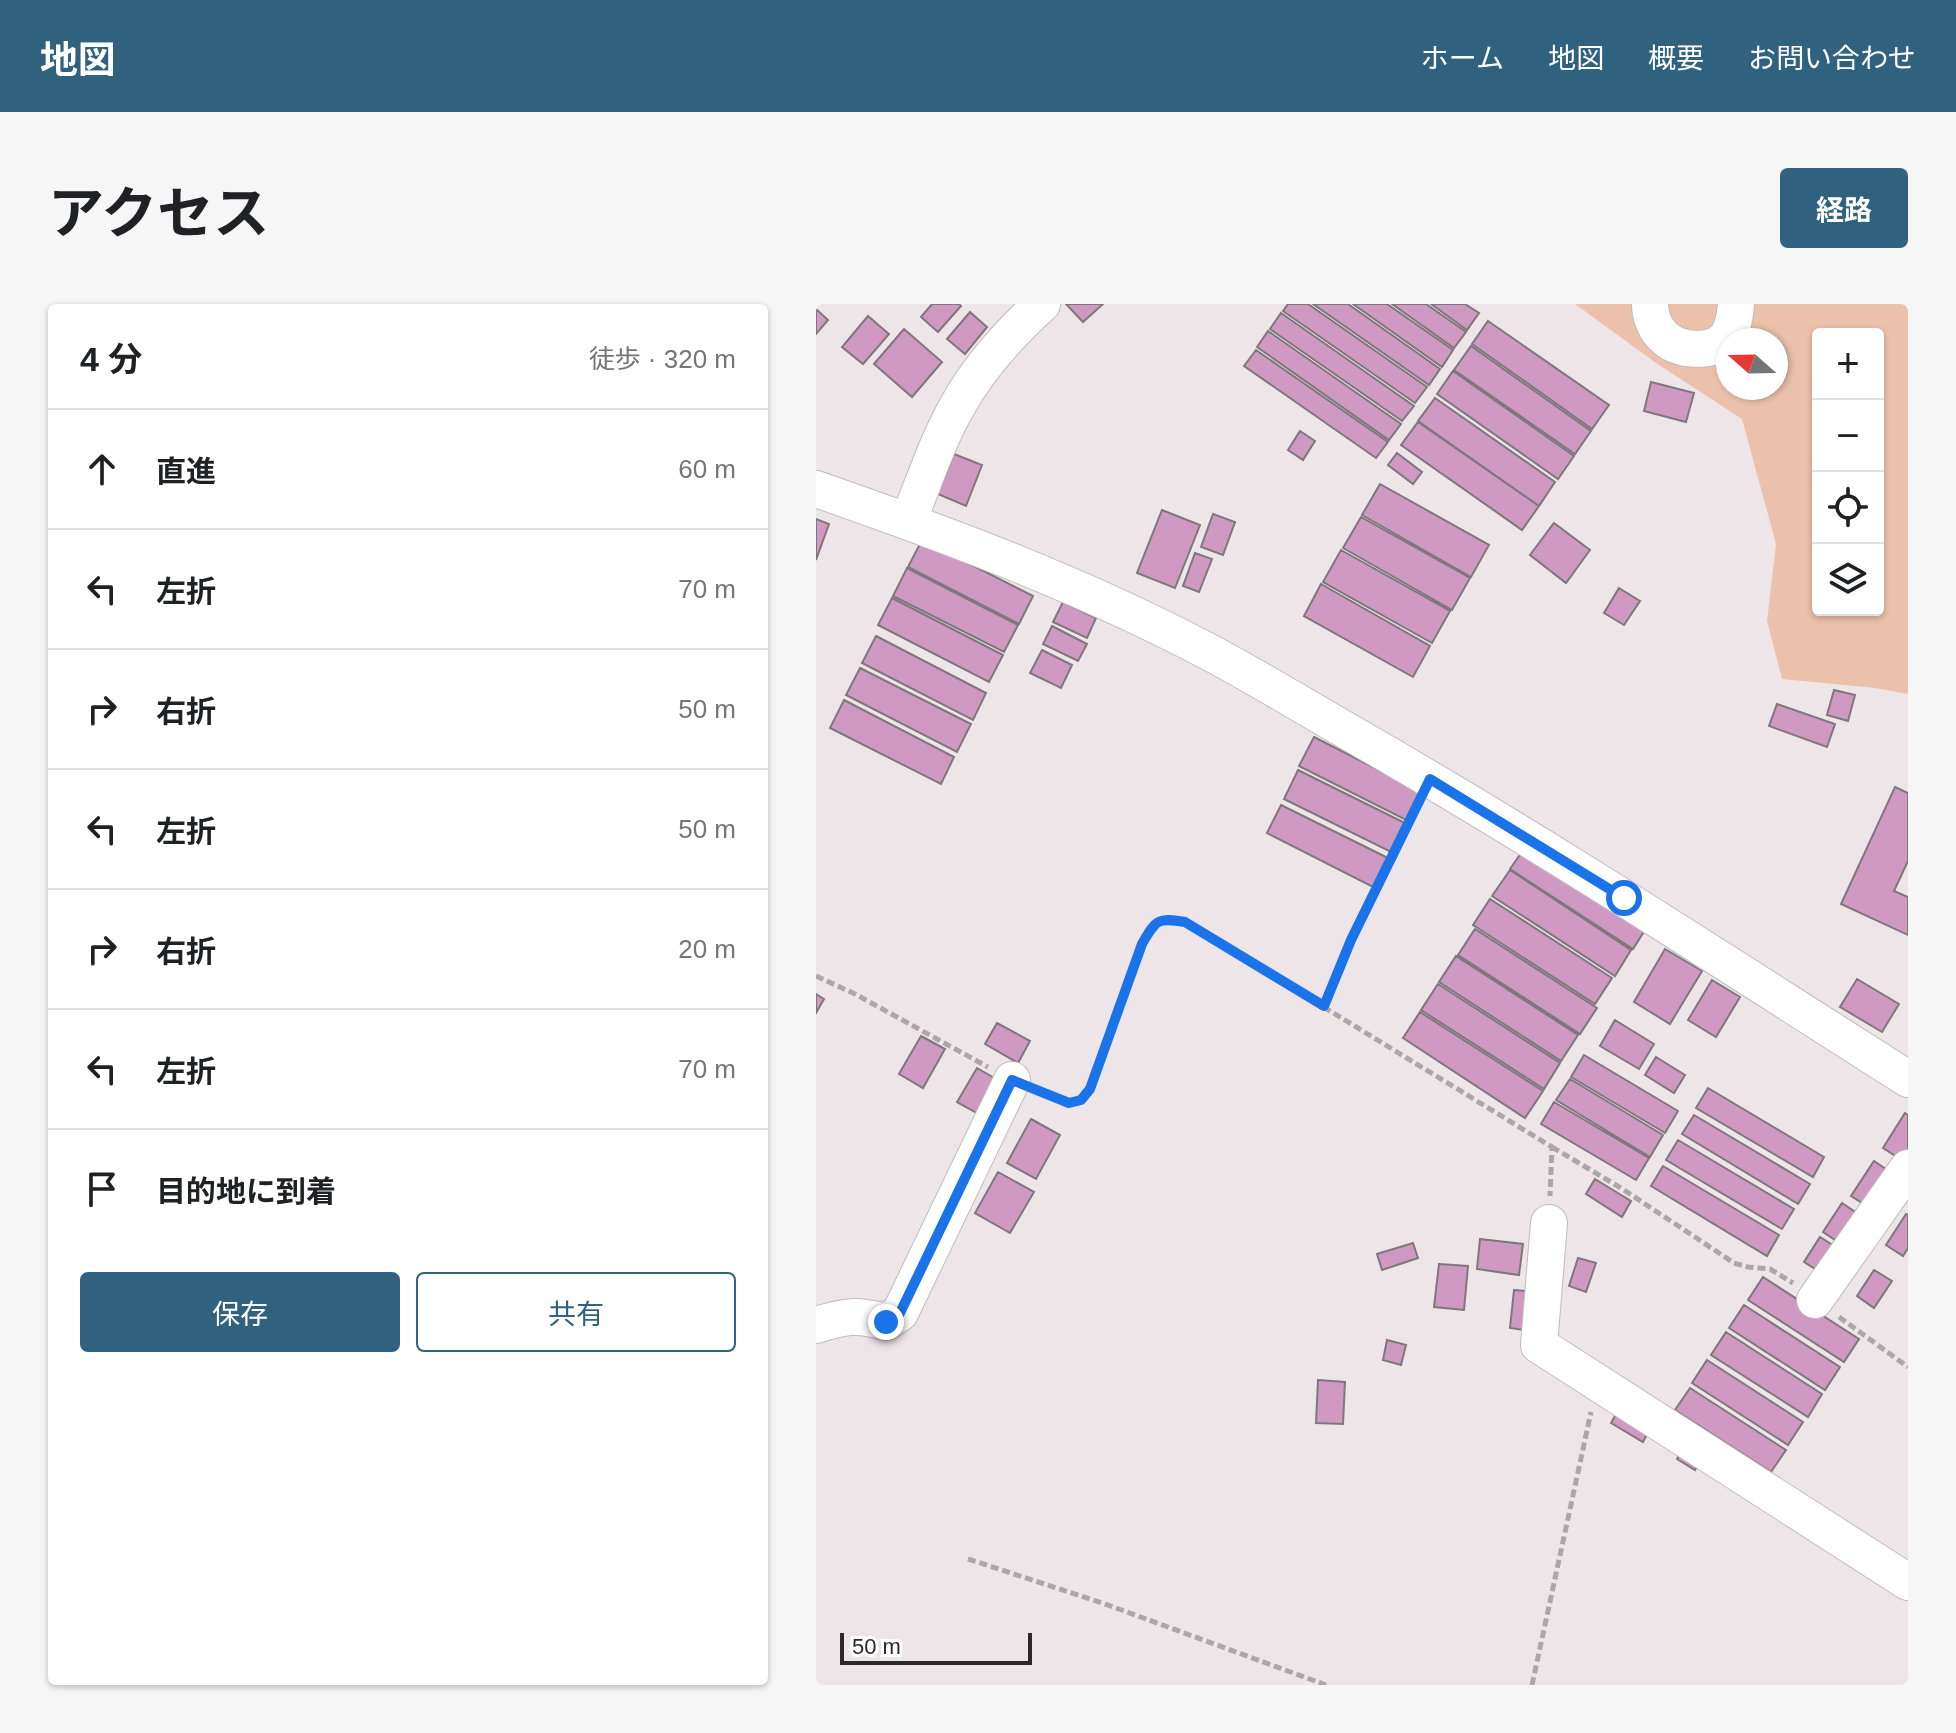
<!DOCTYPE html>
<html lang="ja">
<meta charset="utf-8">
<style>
:root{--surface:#fff;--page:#f6f6f6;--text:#202124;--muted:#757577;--line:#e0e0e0;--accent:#30627f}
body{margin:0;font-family:Arial,"Noto Sans JP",sans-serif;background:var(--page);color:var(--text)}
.controls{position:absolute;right:24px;top:24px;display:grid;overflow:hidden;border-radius:8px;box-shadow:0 2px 6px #0004}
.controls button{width:72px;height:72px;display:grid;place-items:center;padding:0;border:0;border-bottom:2px solid var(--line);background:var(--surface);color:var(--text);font:40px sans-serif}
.compass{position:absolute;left:900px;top:24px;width:72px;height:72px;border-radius:50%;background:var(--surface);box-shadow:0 2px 6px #0004;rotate:290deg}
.scale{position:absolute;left:24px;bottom:20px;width:192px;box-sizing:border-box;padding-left:8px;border:4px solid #2b2829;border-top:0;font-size:22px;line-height:28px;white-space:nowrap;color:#2b2829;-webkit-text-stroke:6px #fff;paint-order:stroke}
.stop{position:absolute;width:24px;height:24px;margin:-18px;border:6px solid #1a73e8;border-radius:50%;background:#fff}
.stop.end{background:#1a73e8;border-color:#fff;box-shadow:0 2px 8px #0008}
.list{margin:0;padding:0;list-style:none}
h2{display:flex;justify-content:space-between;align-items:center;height:104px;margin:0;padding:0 32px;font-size:34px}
h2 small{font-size:26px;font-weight:400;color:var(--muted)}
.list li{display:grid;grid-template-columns:52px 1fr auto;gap:24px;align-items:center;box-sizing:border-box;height:120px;padding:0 32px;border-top:2px solid var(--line)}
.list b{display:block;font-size:30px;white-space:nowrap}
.list em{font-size:26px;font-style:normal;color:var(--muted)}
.actions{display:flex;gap:16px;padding:24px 32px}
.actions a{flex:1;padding:18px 0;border:2px solid var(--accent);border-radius:8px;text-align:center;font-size:28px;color:var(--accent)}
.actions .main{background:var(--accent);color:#fff}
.icon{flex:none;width:44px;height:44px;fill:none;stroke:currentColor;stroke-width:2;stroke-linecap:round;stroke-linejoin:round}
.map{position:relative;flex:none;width:1092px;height:1381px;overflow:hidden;border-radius:8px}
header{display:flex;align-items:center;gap:48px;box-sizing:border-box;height:112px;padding:0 40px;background:var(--accent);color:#fff}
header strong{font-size:38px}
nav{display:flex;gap:44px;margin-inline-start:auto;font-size:28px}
.intro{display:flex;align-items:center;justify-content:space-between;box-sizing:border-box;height:192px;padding:0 48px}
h1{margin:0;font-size:56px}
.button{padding:20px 36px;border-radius:8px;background:var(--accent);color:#fff;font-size:28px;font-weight:700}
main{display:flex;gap:48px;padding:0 48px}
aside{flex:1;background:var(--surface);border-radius:8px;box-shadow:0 2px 6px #0004}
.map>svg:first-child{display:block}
.green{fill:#ecc1ab;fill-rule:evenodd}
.building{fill:#cf99c2;stroke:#7e787c;stroke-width:2}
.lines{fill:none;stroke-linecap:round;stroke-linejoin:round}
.minor-casing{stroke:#c2bbbd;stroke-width:38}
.path{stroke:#ada6a8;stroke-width:5;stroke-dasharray:8 4;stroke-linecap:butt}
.minor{stroke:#fff;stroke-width:36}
.route{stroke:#1a73e8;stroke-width:10}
</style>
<header>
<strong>地図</strong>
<nav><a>ホーム</a><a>地図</a><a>概要</a><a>お問い合わせ</a></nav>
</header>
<div class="intro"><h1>アクセス</h1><a class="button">経路</a></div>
<main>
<aside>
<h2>4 分<small>徒歩 · 320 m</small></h2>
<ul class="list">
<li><svg class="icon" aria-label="ahead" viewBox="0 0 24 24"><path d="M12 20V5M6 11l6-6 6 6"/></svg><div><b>直進</b></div><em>60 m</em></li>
<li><svg class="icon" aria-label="left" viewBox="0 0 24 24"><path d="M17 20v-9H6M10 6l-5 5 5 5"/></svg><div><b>左折</b></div><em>70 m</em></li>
<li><svg class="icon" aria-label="right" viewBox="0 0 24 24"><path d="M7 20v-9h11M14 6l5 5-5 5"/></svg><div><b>右折</b></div><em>50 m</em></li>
<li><svg class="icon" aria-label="left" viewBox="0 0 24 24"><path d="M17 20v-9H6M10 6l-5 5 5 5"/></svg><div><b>左折</b></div><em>50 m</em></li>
<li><svg class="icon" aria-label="right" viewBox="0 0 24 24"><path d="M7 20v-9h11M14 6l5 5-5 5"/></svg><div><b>右折</b></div><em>20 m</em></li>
<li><svg class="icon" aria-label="left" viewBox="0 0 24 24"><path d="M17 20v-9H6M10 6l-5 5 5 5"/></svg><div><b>左折</b></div><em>70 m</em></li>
<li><svg class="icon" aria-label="arrive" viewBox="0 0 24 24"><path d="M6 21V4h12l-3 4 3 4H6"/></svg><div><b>目的地に到着</b></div></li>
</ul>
<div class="actions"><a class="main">保存</a><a>共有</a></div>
</aside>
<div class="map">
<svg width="1092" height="1381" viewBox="0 0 1092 1381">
<rect width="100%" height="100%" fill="#eee5e8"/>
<path class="green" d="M759,0H1092V390L1059,384L966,375L951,317L960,240L926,115L840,59ZM1002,30H1062V306H1002ZM912,36H960V84H912Z"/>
<path class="building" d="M116,0H143L145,2L122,28L105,13Z
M250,0H287L267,18Z
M472,0H492L611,83L599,99L467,7Z
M497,0H532L624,65L613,81Z
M537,0H571L637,46L626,63Z
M576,0H610L650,28L638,44Z
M615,0H649L663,9L651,26Z
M0,5L12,16L0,30Z
M154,8L171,23L149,50L131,35Z
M465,9L598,102L586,117L454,25Z
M52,12L73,30L47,60L26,43Z
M672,17L793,101L776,125L656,40Z
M88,25L126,58L96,93L58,60Z
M452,27L585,120L573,136L441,43Z
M655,42L775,127L759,150L638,66Z
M440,46L572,138L560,154L428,62Z
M637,67L758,152L742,175L621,90Z
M835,78L878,89L870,118L828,107Z
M619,94L739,178L723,202L602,117Z
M602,118L723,202L706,226L585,141Z
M484,127L499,137L487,156L472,146Z
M581,149L606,168L597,180L572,161Z
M138,150L166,161L150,202L122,190Z
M564,180L673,241L655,273L546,211Z
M346,206L384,221L359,284L321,269Z
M397,210L419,218L407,251L385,243Z
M545,213L654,274L636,306L527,244Z
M0,215L13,220L0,256Z
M738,219L774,246L750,279L714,251Z
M106,236L217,292L203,320L92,263Z
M525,246L634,307L616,339L507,278Z
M379,249L396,255L383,288L367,282Z
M91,264L202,321L188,348L77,292Z
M505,280L614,342L597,373L488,312Z
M803,284L824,297L808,321L788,309Z
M76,294L187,351L173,378L62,321Z
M247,298L280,314L271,334L237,318Z
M236,322L271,340L262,357L227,340Z
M60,332L170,389L157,416L46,359Z
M226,346L256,361L245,384L214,369Z
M44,364L155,420L141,448L30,391Z
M1018,386L1039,391L1032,417L1011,411Z
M28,396L138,453L125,480L14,424Z
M961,400L1019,420L1011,443L953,422Z
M498,433L604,487L590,516L483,462Z
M482,466L589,519L575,548L468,495Z
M1079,483L1092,489V557L1078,587L1092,593V631L1025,600Z
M465,501L572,554L557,583L451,529Z
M712,539L834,618L817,645L694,565Z
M694,566L815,646L799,672L676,592Z
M674,595L796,674L779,700L657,621Z
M659,625L781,704L764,730L642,651Z
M849,645L886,667L854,720L818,698Z
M640,652L762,731L745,757L623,678Z
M1041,675L1083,700L1066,728L1024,703Z
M896,676L924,693L900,733L872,716Z
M622,680L744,759L728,785L605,706Z
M0,690L8,695L0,709Z
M604,708L727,787L709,814L587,734Z
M799,716L838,740L823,765L784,742Z
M181,719L214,737L202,759L169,740Z
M105,732L129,745L107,784L83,770Z
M768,751L862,807L849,829L755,773Z
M840,753L869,771L858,789L829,771Z
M161,764L187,779L168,813L141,798Z
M754,775L847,831L834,853L740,796Z
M892,784L1008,853L997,873L880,804Z
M738,798L833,854L820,876L725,820Z
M1089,809L1092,811V860L1067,844Z
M878,811L994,880L982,900L866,830Z
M215,815L244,831L220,875L191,859Z
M862,836L978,905L966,925L850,856Z
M1058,857L1073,867L1051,902L1035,892Z
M847,862L963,931L951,952L835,882Z
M182,868L218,888L194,929L159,909Z
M779,875L815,897L806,913L770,890Z
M1026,899L1047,913L1028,942L1007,928Z
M1090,910L1092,911V944L1087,952L1070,941Z
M1004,933L1023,945L1007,970L988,958Z
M664,935L707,940L703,971L661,965Z
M597,939L602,954L566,966L561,950Z
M762,954L780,959L770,988L753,982Z
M623,960L652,962L648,1006L618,1003Z
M1058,966L1076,977L1058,1004L1041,992Z
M947,973L1043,1035L1028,1058L932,996Z
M698,986L720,988L716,1027L694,1024Z
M928,1001L1024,1063L1009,1086L913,1024Z
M910,1028L1006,1090L992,1113L895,1051Z
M571,1036L590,1041L585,1061L567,1056Z
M891,1056L987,1118L972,1141L876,1079Z
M502,1076L529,1078L527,1120L500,1119Z
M874,1084L970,1146L955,1168L859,1106Z
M806,1100L837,1118L827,1138L795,1119Z
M869,1141L887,1152L879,1166L861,1155Z"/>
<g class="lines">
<g class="minor-casing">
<path id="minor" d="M834,0C834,12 839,26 849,34C863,47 894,49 908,36C917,27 919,12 920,0
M0,185C135,232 266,281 393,348C444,375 494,406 545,435C731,542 911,660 1092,775
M92,217C108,179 121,137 142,101C163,63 194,29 226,0
M733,919L723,1041L1092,1278
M999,996L1092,864
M0,1021C30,1012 39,1010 70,1018L84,1009L196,776"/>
</g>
<path class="path" d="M0,672L39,690L172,763
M508,702L535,636L601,500
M221,787L253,799L265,796L274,785L326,640C340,616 341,613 369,618L736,843L734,892
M736,843L805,884L918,959L932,963L954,965L977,979
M1023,1013L1092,1063
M152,1255L292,1301L510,1381
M716,1381L775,1108"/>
<use href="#minor" class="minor"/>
</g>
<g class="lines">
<path class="route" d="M70,1018L84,1009L196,776L253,799L265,796L274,785L326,640C340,616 341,613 369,618L508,702L535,636L614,475L808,594"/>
</g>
</svg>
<div class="controls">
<button>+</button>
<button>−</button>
<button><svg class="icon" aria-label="locate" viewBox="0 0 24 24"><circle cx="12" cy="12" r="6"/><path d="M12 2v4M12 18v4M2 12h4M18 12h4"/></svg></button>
<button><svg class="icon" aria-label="layers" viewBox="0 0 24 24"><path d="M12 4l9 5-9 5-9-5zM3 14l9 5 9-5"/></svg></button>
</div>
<svg class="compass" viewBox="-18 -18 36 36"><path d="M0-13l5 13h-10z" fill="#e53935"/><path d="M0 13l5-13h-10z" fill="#757577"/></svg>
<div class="scale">50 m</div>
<div class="stop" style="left:808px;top:594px"></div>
<div class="stop end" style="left:70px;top:1018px"></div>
</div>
</main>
